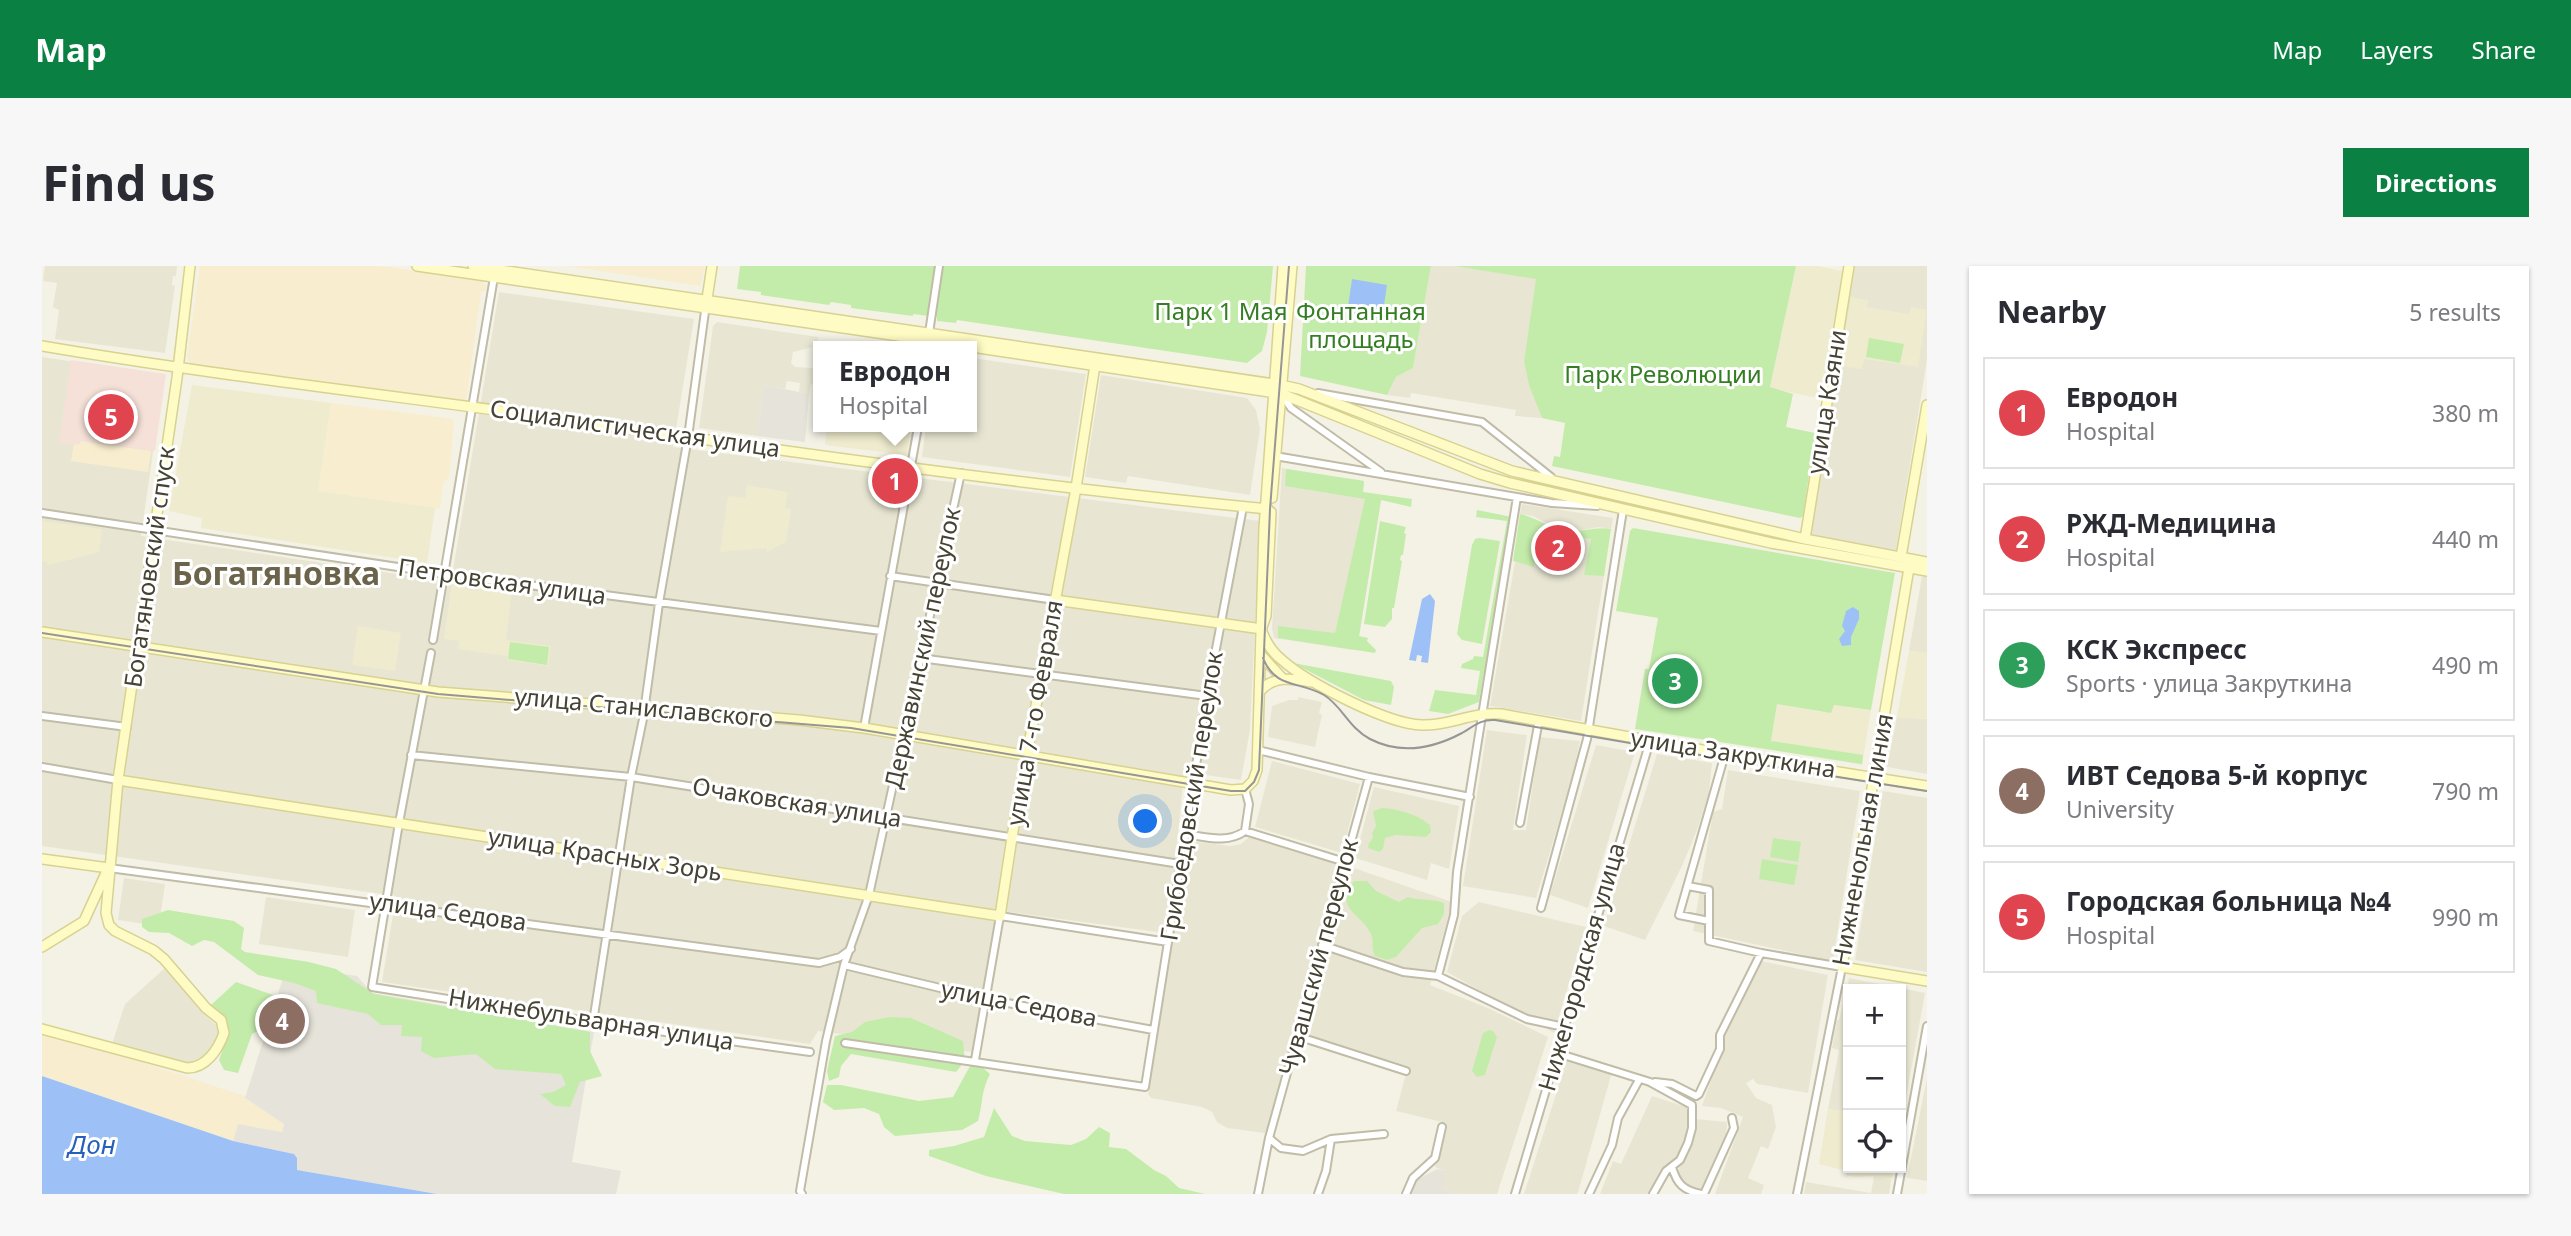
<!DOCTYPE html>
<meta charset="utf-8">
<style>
:root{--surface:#fff;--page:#f7f7f7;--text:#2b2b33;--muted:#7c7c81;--line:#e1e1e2;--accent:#0b8043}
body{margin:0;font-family:"Noto Sans",sans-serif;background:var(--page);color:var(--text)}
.controls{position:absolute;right:21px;bottom:21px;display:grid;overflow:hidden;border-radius:0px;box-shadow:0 2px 5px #0004}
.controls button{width:63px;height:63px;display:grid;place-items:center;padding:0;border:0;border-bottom:2px solid var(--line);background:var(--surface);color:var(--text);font:35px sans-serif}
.you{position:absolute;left:1104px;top:556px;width:24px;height:24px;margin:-18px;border:5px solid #fff;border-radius:50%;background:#1a73e8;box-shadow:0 0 0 10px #1a73e833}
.badge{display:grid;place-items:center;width:46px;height:46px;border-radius:50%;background:var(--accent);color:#fff;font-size:23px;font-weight:700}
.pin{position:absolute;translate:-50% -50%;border:4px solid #fff;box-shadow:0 2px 7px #0006}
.popup{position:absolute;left:771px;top:75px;width:164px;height:91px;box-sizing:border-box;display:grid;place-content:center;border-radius:0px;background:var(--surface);filter:drop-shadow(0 2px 5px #0005);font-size:23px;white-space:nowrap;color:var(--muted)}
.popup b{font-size:26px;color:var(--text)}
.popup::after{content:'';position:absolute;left:50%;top:100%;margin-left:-14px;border:14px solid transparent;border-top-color:var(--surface)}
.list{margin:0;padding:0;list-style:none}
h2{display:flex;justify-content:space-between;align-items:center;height:91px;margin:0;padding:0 28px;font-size:30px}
h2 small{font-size:23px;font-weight:400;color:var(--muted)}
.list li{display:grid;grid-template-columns:46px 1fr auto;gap:21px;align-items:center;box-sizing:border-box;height:112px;margin:0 14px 14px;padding:0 14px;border:2px solid var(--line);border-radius:0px}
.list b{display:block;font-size:26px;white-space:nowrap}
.list p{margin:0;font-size:23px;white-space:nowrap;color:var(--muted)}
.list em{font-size:23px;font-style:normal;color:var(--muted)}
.icon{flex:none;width:38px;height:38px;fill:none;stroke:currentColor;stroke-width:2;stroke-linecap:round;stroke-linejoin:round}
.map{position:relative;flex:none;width:1885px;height:928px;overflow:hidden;border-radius:0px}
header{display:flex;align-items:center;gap:42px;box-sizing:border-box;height:98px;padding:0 35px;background:var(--accent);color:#fff}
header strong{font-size:33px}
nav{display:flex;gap:38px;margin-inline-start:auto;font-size:24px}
.intro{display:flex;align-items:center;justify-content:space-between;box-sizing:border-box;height:168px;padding:0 42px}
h1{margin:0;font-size:49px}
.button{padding:18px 32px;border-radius:0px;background:var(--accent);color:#fff;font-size:24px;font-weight:700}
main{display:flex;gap:42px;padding:0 42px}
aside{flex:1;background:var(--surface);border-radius:0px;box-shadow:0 2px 5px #0004}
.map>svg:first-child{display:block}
.residential{fill:#e8e6d3}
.commercial{fill:#f8eecf}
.industrial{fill:#e6e3da}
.education{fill:#eeebce}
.medical{fill:#f6e1d8}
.green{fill:#c3ecab}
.water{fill:#9dc1f6}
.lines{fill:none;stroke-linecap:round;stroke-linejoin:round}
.street-casing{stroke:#c0bca7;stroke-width:10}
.secondary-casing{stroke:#d7d291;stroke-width:12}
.street{stroke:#fff;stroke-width:6}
.secondary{stroke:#fffbc4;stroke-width:9}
.tram{stroke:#969696;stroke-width:2}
.labels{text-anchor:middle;stroke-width:6;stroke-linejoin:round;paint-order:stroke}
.park-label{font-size:24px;fill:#357d23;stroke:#fff}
.street-label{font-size:24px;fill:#474334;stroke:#fff}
.water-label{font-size:26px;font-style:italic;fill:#2561bb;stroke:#fff}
.district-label{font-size:32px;font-weight:bold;fill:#6b644b;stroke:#fff}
</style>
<header>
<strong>Map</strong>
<nav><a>Map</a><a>Layers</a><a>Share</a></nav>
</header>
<div class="intro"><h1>Find us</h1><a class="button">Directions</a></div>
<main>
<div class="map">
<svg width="1885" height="928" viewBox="0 0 1885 928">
<rect width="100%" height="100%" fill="#f4f2e5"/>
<path class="residential" d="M3,0H135L134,10H131L130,19L133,20L123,87L13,73L17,44L11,41L15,17L1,15Z
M1389,0H1412L1495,12L1482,95L1500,152L1473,150L1474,144L1369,127L1368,132L1345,129L1354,111L1371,102Z
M1810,0H1885V94L1854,284L1769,269Z
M457,26L652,53L631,181L1218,255L1208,464L1199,514L1142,506L1133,601L1123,667L960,645L937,787L776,765L768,778L340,716L354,630L0,580V91L122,109L99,270L409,316Z
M675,56L776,71L775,80L751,86L749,97L753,101L772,102L771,107H775V118L772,120L769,117L767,128L757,126L758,117L745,115L743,123L722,119L715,170L657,162L671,60Z
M930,92L1044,108L1028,211L880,191L884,161H930Z
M1059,109L1205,132L1214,144L1218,163L1208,229L1086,210L1084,217L1043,211Z
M1240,202L1322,215L1321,226L1340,229L1317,371L1311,384L1232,372L1230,362Z
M1480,238L1571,252L1569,263L1556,261L1535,265L1513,262L1491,250L1478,248Z
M1496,265L1549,273L1546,295L1552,308L1562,310L1539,455L1448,440L1473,296L1482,297L1493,286Z
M1880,310L1885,311V387L1867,385Z
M1256,431L1280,436L1277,447L1280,449L1273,481L1226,471L1230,440L1247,434H1256Z
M1855,451L1885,453V508L1845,501Z
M1445,464L1485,469L1471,564H1484L1498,471L1538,475L1531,510L1494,632L1421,620Z
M1554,479L1593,486L1546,642L1508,629Z
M1615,488L1670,497L1667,527L1655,564L1640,600L1603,674L1562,660Z
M1230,495L1318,518L1300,587L1213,561Z
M1686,504L1818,525L1791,695L1651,665L1671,546L1680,543Z
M1332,521L1417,540L1407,603L1389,597L1385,614L1313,592Z
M1841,525L1885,532V706L1813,694Z
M1207,571L1300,599L1229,868L1185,862L1175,856L1170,846L1160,841L1109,832L1106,828L1147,575L1188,580L1199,578Z
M1309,601L1410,636L1388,719L1446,742L1506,771L1455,928H1417L1399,923L1403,905L1393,901L1404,857L1354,845L1366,800L1264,770Z
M82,612L123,618L117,660L76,654Z
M224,631L313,644L306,691L217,678Z
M1437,636L1544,661L1512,767L1405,706L1420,650Z
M1719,695L1786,709L1766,827L1715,818L1711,813L1704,817L1714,832L1730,839L1734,861L1726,883L1719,880L1706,912L1722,919L1719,928H1673L1701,851L1679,842L1660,840L1679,786V774Z
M123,702L162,748L176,761L177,772L162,795L149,799L70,778L83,738Z
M1807,712L1883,727L1860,854L1859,723H1806V846L1786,843L1797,784L1790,782L1795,754H1797Z
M1525,794L1570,806L1537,923L1535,928H1482Z
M1885,812V915L1865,912Z
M1610,830L1648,842V865L1641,884L1625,900L1609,928H1558L1571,895L1579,898Z
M1653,853L1685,856L1684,871L1659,926L1635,917L1634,908L1647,883Z
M1832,910L1849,914L1847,928H1762L1764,916L1829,927Z"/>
<path class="commercial" d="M158,0H338L439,14L444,20V25L439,26L424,135L148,98L145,91Z
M525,0H663L658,20Z
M289,137L412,153L407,211L401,217L398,243L276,225Z
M39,175L109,185L106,206L29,195L32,178Z
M0,767L56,782L203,830V832L242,858L240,866L196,858L191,875L0,810Z"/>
<path class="industrial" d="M722,119L767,128L763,176L715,170Z
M245,699L315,710L330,727L552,766L530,896L579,905L574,928H395L255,904V892L252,888L191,875L196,858L240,866L242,858L203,832Z
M1395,903L1404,905L1399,923L1417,928H1367L1373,915Z"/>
<path class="education" d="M1754,0H1775L1800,5L1780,133L1728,122Z
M1809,31L1826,34L1825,41L1867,48L1869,41L1885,44L1876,101L1822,93L1820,103L1798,100Z
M150,119L289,137L276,225L393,242L385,297L159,262L160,252L127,245Z
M785,161H869L865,189L783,179Z
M705,219L746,226L743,242L749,243L744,276L725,286V282L678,286L686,230L703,232Z
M0,255L60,263L57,286L7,299L3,295L0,296Z
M410,317L423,319V323L436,325L437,321L470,325L464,374L509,380L506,400L465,394V390L416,383L417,375L402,373Z
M316,360L359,367L353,405L310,399Z
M1867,385L1885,387V453L1855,451Z
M1735,438L1779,446L1792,439L1829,444L1820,499L1728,483Z
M1786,843L1806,846V902H1851L1849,914L1832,910L1814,911L1804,909L1805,905L1777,898Z"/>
<path class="medical" d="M29,94L124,108L113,185L39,175L38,178L31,179L17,177Z"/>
<path class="green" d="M698,0H1231L1225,66L1220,85L1205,97L915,54L914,57L895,55V51L871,48V50L809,42V39L789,36L787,39L719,29V26L695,23Z
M1264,0H1389L1371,102L1354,111L1345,129L1258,110Z
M1412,0H1754L1728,121L1751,128L1744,161L1773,167L1761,250L1758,252L1510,200L1512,190L1518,191L1523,157L1500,152L1487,119L1482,95L1494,13Z
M1827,72L1862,78L1858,97L1824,91Z
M1244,203L1322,215L1321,226L1370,233L1369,241L1339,234L1317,370L1326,372L1325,375L1334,384L1333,387L1236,372V360L1293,367L1323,233L1243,220Z
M1435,244L1470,251L1444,406H1442L1437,436L1406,448L1387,445L1393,424L1434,429L1438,405L1419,402L1420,398L1431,393L1432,390L1441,391L1465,255L1434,251Z
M1478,248C1495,251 1507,263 1525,265C1541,266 1554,260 1569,263L1562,310L1542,309L1549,273L1496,265L1492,301L1471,295Z
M1338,255L1364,261L1362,267L1364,268L1361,289H1359L1358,294L1360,295L1352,342H1350V353L1343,361L1322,358Z
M1591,262L1853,307L1829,444L1792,439L1789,447L1735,438L1729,475L1821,489L1820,498L1593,463L1603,403H1607L1616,352L1574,345L1588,265Z
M1437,272L1458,275L1440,378L1420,374L1415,368L1430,279L1433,273Z
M468,376L507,381L505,399L466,393Z
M1251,397L1349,415L1352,421L1349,439L1322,434Z
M1340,542C1356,543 1375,548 1388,559L1389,566L1384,571L1353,569L1343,572L1341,583L1337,586L1326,582L1327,577L1331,572L1330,567L1334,560L1331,545Z
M1731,572L1759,576L1756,596L1728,591Z
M1720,593L1756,599L1752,619L1717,613Z
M1312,615H1325L1334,625L1357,636L1366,631C1378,635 1390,632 1402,637V648L1396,658L1380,662L1354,691L1345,694L1333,690C1329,683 1332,675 1329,668C1320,647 1291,644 1312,615Z
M126,644L192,655L202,662L199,683L203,686L267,696L294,703L332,728L548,766V785L560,810L538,816L528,841L513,840L498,828L511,826L524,819L519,808L453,803L434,788L392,792L379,785L380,771L359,770L360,759H339L326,748L275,737L274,725L252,717L216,709L172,676L162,674L150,680L127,667L107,666L100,661V653Z
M194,716L231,729V737L221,762L210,768L196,807L182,804L177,794L185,771L186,760L169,739Z
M847,751L869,752L921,775L923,795L914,806L809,788L799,800L797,811L787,815L785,805L793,770L810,766L823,756Z
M1447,764L1451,765L1455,771L1443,809L1435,811L1430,805L1441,767Z
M928,800L940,801L948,808C939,825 941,837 936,855L920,864L853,870L842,861L837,848L822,842L792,844L781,836L785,819H799L877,835L911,831Z
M952,842L970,870L983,875L1029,879L1044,873L1057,861L1068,867L1067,881L1084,883L1112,904L1124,910L1137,922L1163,928H1022L944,910L887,890V884L912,880L942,871Z"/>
<path class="water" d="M1310,13L1345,19L1340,53L1305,48Z
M1388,328L1393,335L1386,397L1379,396L1380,390L1375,389L1374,395L1367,394L1380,333Z
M1811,341L1817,345V353L1809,371V379L1800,380L1797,373L1803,365L1800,360L1804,345Z
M0,810L191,875L252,888L255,892V904L395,928H0Z"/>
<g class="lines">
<g class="street-casing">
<path id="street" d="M887,67L897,0
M1276,127L1440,156L1509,211
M1241,130L1249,142L1339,206
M1233,190L1510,237L1555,240
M0,247L402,308L839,365
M848,310L1013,334
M391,374L452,11
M389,387L357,557L330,721L551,756L768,786
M878,392L1165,430
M0,450L85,461
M822,462L876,161
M1216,484L1327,511L1428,531
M369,489L589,511L1138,598
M0,501L76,514
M1478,557L1497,454
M1203,565L1207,538L1203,523
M1143,568C1164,571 1185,578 1203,565L1303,596
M67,602L777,697L798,691L809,683
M1646,620L1667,624V675L1719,687L1800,701L1755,928
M1499,642L1545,473L1581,244
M1667,655L1637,649L1683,488
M1280,679L1361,706L1396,710L1485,753L1522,761
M802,699L944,733L1111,764
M1396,710L1412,649L1415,606L1475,231
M551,756L589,511L601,453L617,337L646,171L664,38
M1255,770L1364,805
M803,777L1103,821L1165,430L1201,241
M1515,787L1608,816L1650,839V862L1646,877L1638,894L1624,905L1611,928
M933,794L958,650L1126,676
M1613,816L1630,818L1654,830L1657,828L1678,783V769L1719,687
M1227,872L1239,882L1261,885L1289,873L1342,868
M1630,901C1635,918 1641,924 1659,928
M760,928L758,925L784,775L802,699L827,629L919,207
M1216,928L1227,872L1327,511
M1276,928L1284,905L1289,873
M1364,928L1371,912L1393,892L1400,861
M1473,928L1608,475
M1547,928L1570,879L1576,852L1597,814
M1662,928L1692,862L1690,852
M1855,928L1885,760"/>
</g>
<g class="secondary-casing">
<path id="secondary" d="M375,0L925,80
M431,0L1239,119L1257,123L1470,205L1763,273L1885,296
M665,33L670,0
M0,80C170,109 341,128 511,152C749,186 987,220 1226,243
M930,81L1240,128L1438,208L1468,217L1729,277L1885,305
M1230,232L1250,0
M1763,273L1807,0
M1859,291L1885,139
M1867,302L1800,701L1885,715
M1013,334L1220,363
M1220,361L1224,350L1229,246
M0,366L396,426L757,454L822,462L1189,524L1203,523L1211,515L1215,504L1222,262L1241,0
M1221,368C1225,378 1231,387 1240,394C1266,417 1345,458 1380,459C1408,460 1428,446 1459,448L1677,487L1885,520
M1219,389L1241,413
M1218,425C1231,410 1250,412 1269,416
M76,514L958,650L971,565L1034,222L1053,99
M0,593L67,602
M0,681L42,655L64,607
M0,763L145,802C164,802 176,784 182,767L179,754L164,742L122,693L111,684L73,665L67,659L64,647L76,514L135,112L148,0"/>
</g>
<use href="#street" class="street"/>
<use href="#secondary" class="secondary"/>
<path class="tram" d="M0,367L396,428L809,462L1189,525H1203L1212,516L1217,504L1228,243L1247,0
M1221,392C1233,423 1258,415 1282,429C1300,440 1307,462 1328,473C1359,489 1390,483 1420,467C1432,460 1439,453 1453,454L1682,493L1885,525"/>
</g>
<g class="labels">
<g class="park-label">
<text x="1179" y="54">Парк 1 Мая</text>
<text x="1319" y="54">Фонтанная<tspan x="1319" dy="28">площадь</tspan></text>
<text x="1621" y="117">Парк Революции</text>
</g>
<g class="street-label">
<text transform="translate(1785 136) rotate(-81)" y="8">улица Каяни</text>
<text transform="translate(593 163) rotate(8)" y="8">Социалистическая улица</text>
<text transform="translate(108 301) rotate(-82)" y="8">Богатяновский спуск</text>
<text transform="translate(460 316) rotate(8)" y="8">Петровская улица</text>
<text transform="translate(881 382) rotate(-78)" y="8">Державинский переулок</text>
<text transform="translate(602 442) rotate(5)" y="8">улица Станиславского</text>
<text transform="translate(993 447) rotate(-80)" y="8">улица 7-го Февраля</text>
<text transform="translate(1691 488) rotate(9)" y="8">улица Закруткина</text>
<text transform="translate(1150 530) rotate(-81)" y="8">Грибоедовский переулок</text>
<text transform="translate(755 537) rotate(9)" y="8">Очаковская улица</text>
<text transform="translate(1821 574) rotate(-80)" y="8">Нижненольная линия</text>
<text transform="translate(563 589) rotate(9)" y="8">улица Красных Зорь</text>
<text transform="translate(406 646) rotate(8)" y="8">улица Седова</text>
<text transform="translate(1277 691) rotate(-75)" y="8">Чувашский переулок</text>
<text transform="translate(1540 701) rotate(-74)" y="8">Нижегородская улица</text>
<text transform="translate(977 738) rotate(11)" y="8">улица Седова</text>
<text transform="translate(549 754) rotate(9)" y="8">Нижнебульварная улица</text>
</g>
<g class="water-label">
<text x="50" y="888">Дон</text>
</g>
<g class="district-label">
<text x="234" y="319">Богатяновка</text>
</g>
</g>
</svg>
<div class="controls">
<button>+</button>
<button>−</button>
<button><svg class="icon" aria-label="locate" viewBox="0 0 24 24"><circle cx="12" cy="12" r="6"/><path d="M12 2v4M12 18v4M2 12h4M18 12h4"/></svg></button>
</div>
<div class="you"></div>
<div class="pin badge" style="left:853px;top:215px;background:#e0444e">1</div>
<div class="popup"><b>Евродон</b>Hospital</div>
<div class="pin badge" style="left:1516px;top:282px;background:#e0444e">2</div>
<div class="pin badge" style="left:1633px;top:415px;background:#2e9e5b">3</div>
<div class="pin badge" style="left:240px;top:755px;background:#8d6e63">4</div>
<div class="pin badge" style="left:69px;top:151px;background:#e0444e">5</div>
</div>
<aside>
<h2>Nearby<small>5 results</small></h2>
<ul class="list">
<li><span class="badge" style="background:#e0444e">1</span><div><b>Евродон</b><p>Hospital</p></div><em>380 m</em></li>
<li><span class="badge" style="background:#e0444e">2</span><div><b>РЖД-Медицина</b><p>Hospital</p></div><em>440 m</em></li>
<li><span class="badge" style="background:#2e9e5b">3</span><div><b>КСК Экспресс</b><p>Sports · улица Закруткина</p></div><em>490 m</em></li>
<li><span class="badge" style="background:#8d6e63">4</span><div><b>ИВТ Седова 5-й корпус</b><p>University</p></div><em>790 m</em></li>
<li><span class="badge" style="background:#e0444e">5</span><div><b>Городская больница №4</b><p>Hospital</p></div><em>990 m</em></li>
</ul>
</aside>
</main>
